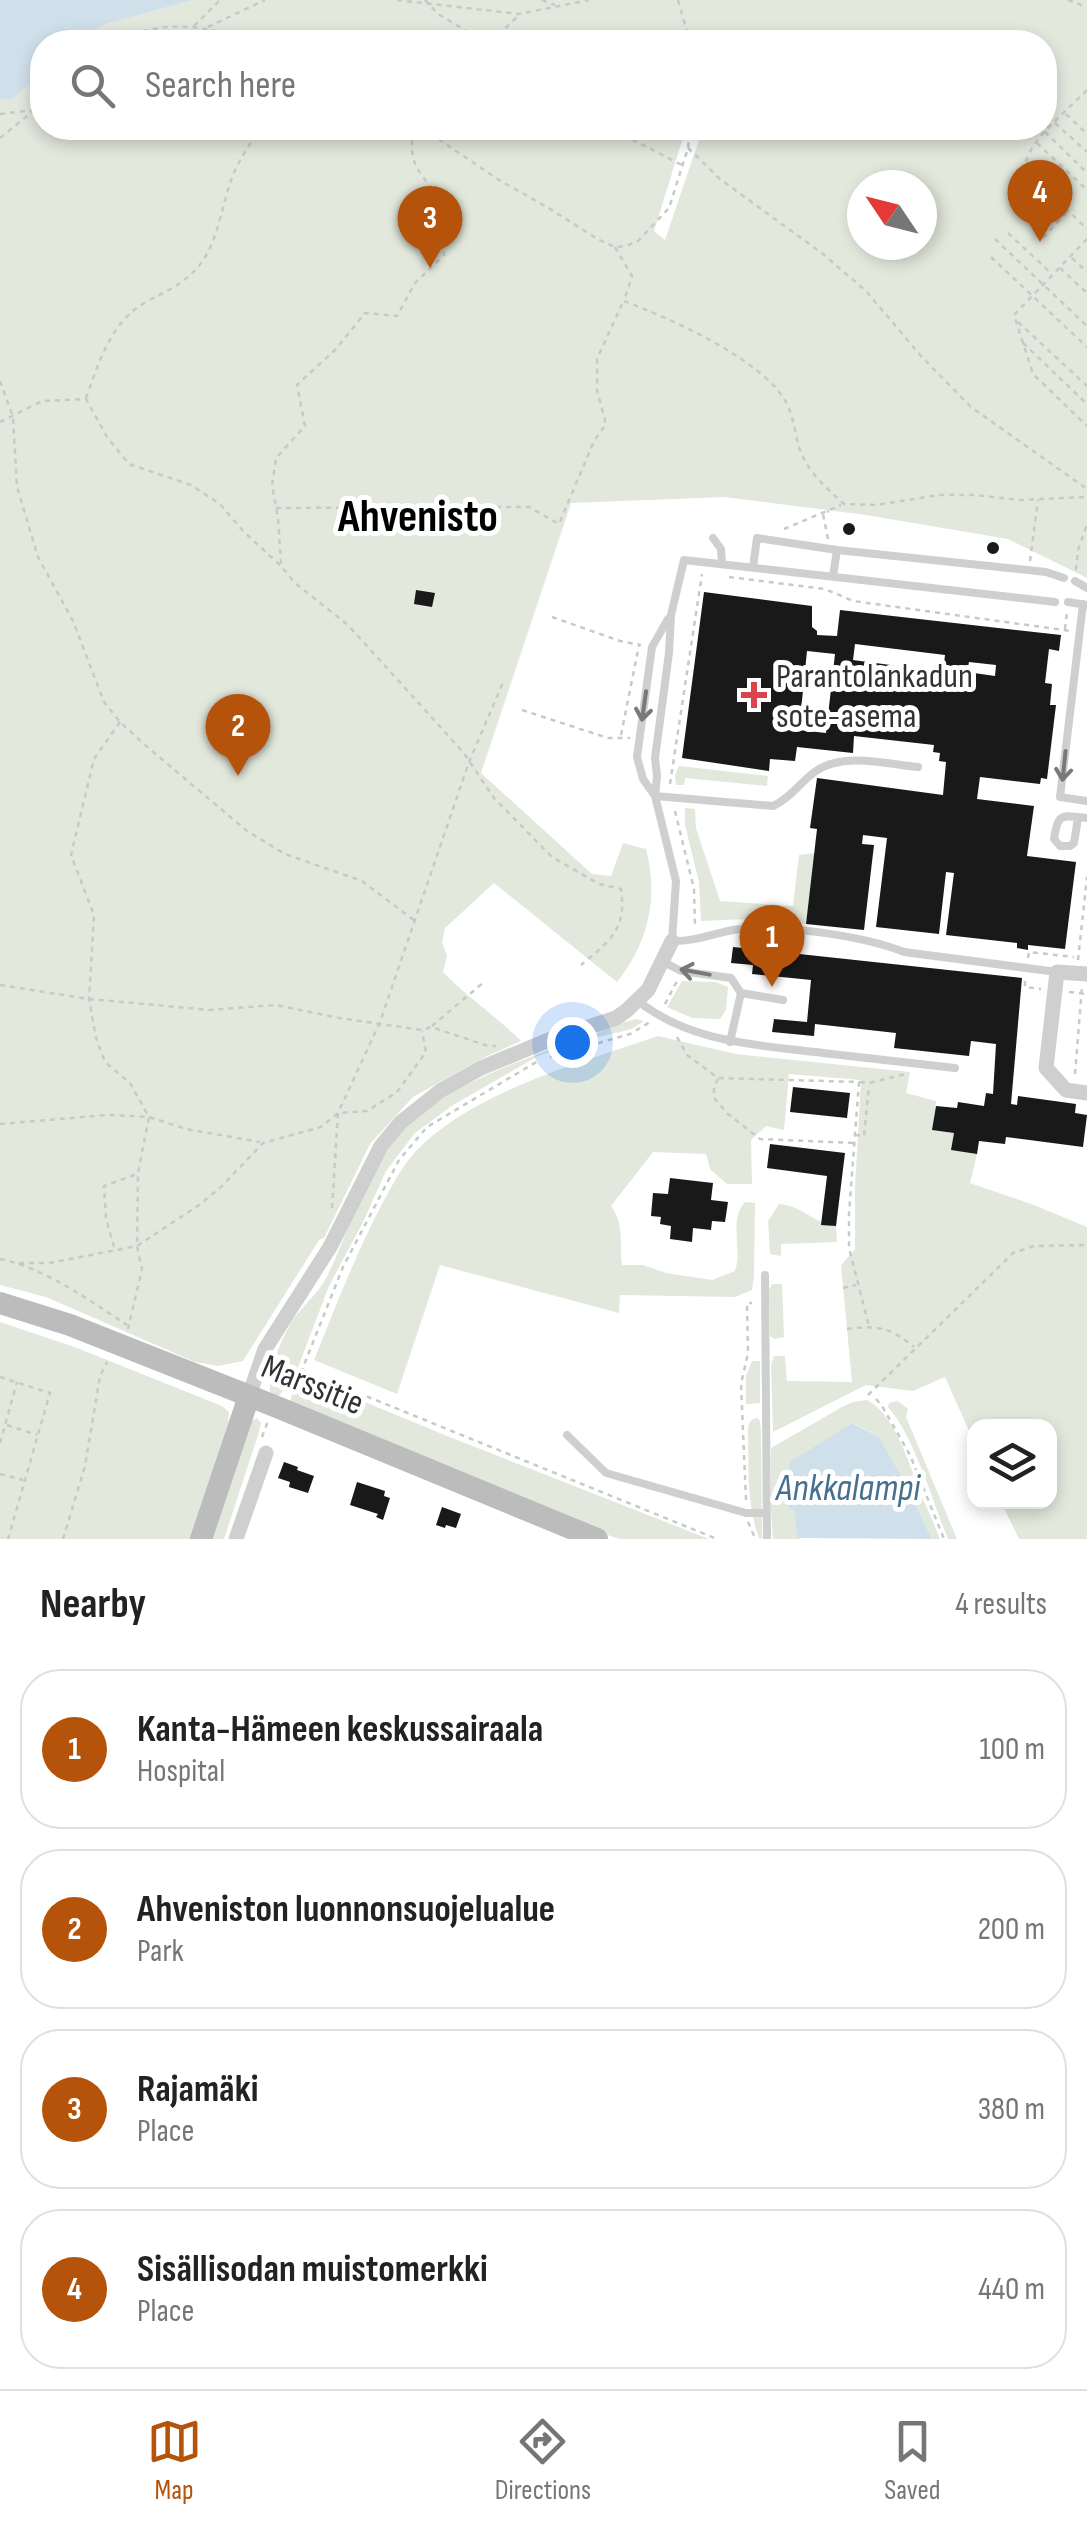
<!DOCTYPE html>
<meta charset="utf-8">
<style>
:root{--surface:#fff;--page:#f6f6f6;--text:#222;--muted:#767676;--line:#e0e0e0;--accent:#b45309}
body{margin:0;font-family:"Sofia Sans Condensed",sans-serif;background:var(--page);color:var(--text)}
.controls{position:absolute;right:30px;bottom:30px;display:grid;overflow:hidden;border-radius:20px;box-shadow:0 5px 15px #0003}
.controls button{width:90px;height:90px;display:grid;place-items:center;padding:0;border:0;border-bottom:2px solid var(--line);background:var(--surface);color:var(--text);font:50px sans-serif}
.compass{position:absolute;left:847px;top:170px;width:90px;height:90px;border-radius:50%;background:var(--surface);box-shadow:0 5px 15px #0003;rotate:305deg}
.you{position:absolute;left:572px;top:1042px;width:35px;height:35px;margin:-25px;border:8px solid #fff;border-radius:50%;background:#1a73e8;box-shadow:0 0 0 15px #1a73e833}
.badge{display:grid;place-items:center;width:65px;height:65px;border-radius:50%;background:var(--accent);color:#fff;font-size:32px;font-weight:700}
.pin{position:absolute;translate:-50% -82px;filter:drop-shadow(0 2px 5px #0008)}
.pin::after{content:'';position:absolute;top:52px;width:35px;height:30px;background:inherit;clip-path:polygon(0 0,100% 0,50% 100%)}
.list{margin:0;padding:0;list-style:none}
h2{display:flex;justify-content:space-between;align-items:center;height:130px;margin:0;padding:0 40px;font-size:42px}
h2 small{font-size:32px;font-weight:400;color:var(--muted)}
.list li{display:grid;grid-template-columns:65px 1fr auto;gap:30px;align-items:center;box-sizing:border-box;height:160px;margin:0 20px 20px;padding:0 20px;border:2px solid var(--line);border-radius:40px}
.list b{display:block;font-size:38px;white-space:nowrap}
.list p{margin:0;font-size:32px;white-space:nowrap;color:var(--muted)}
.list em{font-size:32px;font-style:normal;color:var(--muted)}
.icon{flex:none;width:55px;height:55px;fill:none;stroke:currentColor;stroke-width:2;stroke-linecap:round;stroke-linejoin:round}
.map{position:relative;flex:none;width:1087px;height:1539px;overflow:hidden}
.search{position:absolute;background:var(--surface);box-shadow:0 5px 15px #0003;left:30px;right:30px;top:30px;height:110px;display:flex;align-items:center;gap:25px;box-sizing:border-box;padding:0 35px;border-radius:40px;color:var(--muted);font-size:38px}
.sheet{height:850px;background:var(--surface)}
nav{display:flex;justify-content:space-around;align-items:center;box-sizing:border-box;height:140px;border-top:2px solid var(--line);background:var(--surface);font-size:28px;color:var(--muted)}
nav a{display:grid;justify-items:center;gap:5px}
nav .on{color:var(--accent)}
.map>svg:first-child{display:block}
.green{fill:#e2e8dc;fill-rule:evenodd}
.water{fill:#d0e0eb}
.building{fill:#191919;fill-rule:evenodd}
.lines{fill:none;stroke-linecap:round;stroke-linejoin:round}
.path{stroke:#c9c9c9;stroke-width:2.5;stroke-dasharray:5 5;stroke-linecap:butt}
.lane{stroke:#cfcfcf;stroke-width:8}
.street{stroke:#cfcfcf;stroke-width:15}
.secondary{stroke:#bcbcbc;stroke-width:22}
.oneway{stroke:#797979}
.poi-dot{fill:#d9444d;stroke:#fff;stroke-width:4}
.labels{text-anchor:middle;stroke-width:10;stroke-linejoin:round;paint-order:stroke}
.poi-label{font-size:35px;fill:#323232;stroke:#fff;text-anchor:start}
.street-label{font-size:35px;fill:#323232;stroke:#fff}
.water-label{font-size:38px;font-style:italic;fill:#45718f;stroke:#fff}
.district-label{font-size:45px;font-weight:bold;fill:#000;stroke:#fff}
</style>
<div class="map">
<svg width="1087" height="1539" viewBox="0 0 1087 1539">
<rect width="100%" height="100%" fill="#fff"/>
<path class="green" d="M0,0H1087V578L1008,539L866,515L724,497L571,503L481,773L592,874L611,876L623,843L646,849C659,897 648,944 617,982L494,883L445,928L442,942L447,956L443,972C467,997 496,1016 521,1041L485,1057L413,1097L370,1144L324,1238L319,1240L243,1361L218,1366L195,1362L46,1297L0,1285ZM42,42H1044V128H703L665,240L654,231L686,128H42ZM862,185H922V245H862Z
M679,766L768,776L767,786L685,778L684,785H676L675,775Z
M685,808L695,809L696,828L720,901L793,906L799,855L815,853L806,924L771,918L701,921L699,882L685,825Z
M682,981L716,982L728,987L726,1010L720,1019L692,1018L667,1007Z
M637,1019L644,1021L632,1029L586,1040L538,1056L453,1105L415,1133L386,1171L364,1220L329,1286L297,1370L278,1397L270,1392C269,1368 280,1341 293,1320C303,1305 318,1294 326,1278C344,1244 353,1206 373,1173C386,1152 401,1129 420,1114C466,1078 532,1056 587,1037C604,1031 619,1022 637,1019Z
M658,1036L736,1054L910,1072L906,1093L936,1101L933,1130L954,1133L952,1150L977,1154L970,1183L1034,1205L1087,1227V1539H1019L1001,1502H1050V1426H974V1442L945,1377L913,1391L866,1385L773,1432L771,1365L774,1356H785L787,1381L852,1382L841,1265L855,1249V1187L861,1080L789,1074L784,1130L766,1126L751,1140L752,1184H727L710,1169L706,1154L653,1152L611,1206C625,1227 619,1241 622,1265H643L666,1273L712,1280L735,1271C743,1248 728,1222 745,1202L755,1203L754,1276L752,1290L735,1297L620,1295L619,1313L440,1265L397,1394L314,1360C335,1308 355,1256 381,1206C392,1186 402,1165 418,1149C475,1091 583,1062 658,1036Z
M779,1204C801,1205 815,1224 836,1226L837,1242L781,1244V1256L770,1254L768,1221Z
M772,1284H782L784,1337L774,1339L770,1336L769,1290Z
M0,1322L77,1348L222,1406L229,1412L228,1423L191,1539H0Z
M752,1361H760V1403L746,1404V1376Z
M302,1376L447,1436L709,1539H619L575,1523L290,1402L293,1392Z
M867,1400C896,1415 910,1467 921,1495C928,1510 934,1524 940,1539H932L903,1480L879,1437L853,1423L790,1463L794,1510L800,1539H773L771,1511V1448L842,1407L853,1402Z
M898,1401L908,1409L906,1417L957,1539H948C932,1500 915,1438 888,1407L889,1403Z
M257,1418L261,1423L258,1435L224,1539H212L251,1421Z
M758,1418L760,1422L761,1434L762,1539L759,1538C746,1504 749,1465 748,1430C749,1422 750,1419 758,1418Z"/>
<path class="water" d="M0,0H192L105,24L77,42H42V73L11,100L0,98Z
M852,1423L879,1437L904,1481L932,1539L798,1538L794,1511L785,1504L790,1462Z"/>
<path class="building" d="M843 529a6 6 0 1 1 12 0a6 6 0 1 1-12 0Z
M987 548a6 6 0 1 1 12 0a6 6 0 1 1-12 0Z
M416,590L435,593L432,607L414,604Z
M704,592L812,606V627L817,631V635L837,636L840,610L1061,635L1059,651L1049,649L1045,683L1052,684L1050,705H1056L1047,779L1041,778L1040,784L980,777L977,799L1034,806L1027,856L1076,862L1065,949L1028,945V950L1017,948V943L946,935L954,873L946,872L939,934L876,927L887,838L863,835L862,844L874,845L864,930L806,924L817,829L810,828L817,778L943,795L946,762L939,761L940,753L933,752L934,745L854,736L853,753L797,747L795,761L770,759L769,771L682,758ZM855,644L945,655L943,672L853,660ZM807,651L835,654L826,733L799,730ZM969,662L996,665L995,676L967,672Z
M733,947L1022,978L1011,1104L1017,1105L1018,1096L1076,1104L1075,1113L1087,1115L1083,1147L1006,1137L1005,1144L979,1141L977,1154L951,1150L954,1133L932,1130L936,1106L957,1108L958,1102L984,1106L986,1093L993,1094L996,1044L971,1041L969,1056L894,1048L896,1033L815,1024L814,1036L772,1032L774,1019L807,1022L811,980L752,974L753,965L731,963Z
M793,1087L850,1093L847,1118L790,1112Z
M770,1144L845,1153L836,1226L821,1225L827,1176L767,1168Z
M670,1178L713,1183L711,1200L728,1202L725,1222L712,1221L711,1230L693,1228L692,1242L670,1239L671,1226L660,1224L661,1217L651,1216L653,1193L668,1194Z
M284,1462L298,1467L297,1470L314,1476L308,1493L289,1487L290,1482L278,1478Z
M357,1482L385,1491L384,1496L390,1498L383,1520L376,1517L378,1514L350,1505Z
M442,1507L461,1514L456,1528L446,1525L445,1528L436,1525Z"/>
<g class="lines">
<path class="path" d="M397,0L519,14L589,0
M425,0L438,14L485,42
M542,0L555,5
M678,0L690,42
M1068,0L1087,7
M194,26L220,0
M208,27L265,0
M115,42C168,16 208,28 261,42
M491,42L518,16
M1087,90L1044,132L1033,146L1023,167L1087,229
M0,114L33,110
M1066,114L1087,134
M1055,123L1087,152
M422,128L499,180L547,207L599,240L615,247L626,246L638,241L669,208L688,148L690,128
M616,128L629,138L682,165
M1045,132L1087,173
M0,138L42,104
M1037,143L1087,190
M688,148L720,179L823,254L866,291L921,356L971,407L1087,489
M1008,233L1052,274
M1043,238L1067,212
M995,239L1087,326
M1087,239L1014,315L1033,374L1087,426
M615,247L632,276L624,301C669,318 765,360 787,404C794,418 795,435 800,450C809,473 826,488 844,504L876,505L939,495H975L1019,500L1087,497
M991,257L1087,347
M1072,258L1087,272
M1060,268L1087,293
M1018,322L1087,386
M1023,343L1087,404
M0,381L13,417L17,487L38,557L73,621L104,702L120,722L145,745L247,831L285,854L362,881L415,921
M86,398C99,362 111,321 146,302C166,291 182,285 197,268C218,246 222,202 233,175C240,158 251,143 260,128
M0,422L42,401L86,399L107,437L129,464L191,485L220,504L243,531L281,566L295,583L348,625L463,752L494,798L552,857L599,884L621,889C627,929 610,941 581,965
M276,508L529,507L559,524L594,441L606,424L597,390V359L623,302
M784,529L841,505
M828,539L823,514L829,511
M1030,561L1038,500
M281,564L278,517L272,486L276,458L305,426L297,385L335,350L365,313L397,316L415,283L444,255C445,243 448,226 445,215C434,177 402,173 415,128
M1076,570L1078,550L1087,524
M729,577L825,589L853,601L1071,631
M552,617L620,641L641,645
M1065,629L1067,612
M522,710L608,738H630
M120,722L94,759L71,855L94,915L89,999L96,1038L105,1062L130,1083L149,1117L138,1173L137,1246L142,1269L128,1329
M621,735L639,645
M670,784L702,574
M675,811L694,889L695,926
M1028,958L1029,952L1074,957
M1078,960L1087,877
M1025,981V987L1041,989
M0,985L89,999L210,1010L276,1005L339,1018L422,1030L431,1027L488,1046H496
M1069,992L1087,994
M665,1004L677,981
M432,1026L484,982
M677,1037L687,1055L718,1078L859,1082L849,1213V1248L869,1326
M550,1057L630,1034L650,1022
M1075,1074L1082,987
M718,1079L714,1087V1098L728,1114L760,1139L854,1143
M860,1082L869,1083L906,1074
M0,1124L107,1115L149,1117L186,1129L260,1142
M855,1135L864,1136L869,1085
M332,1208L338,1113L380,1022L469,762L504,680
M114,1247L106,1218L104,1186L137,1174
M0,1259C47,1269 87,1299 127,1325
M19,1263H49L137,1246L199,1205L221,1187L263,1143L321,1127L338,1113L367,1111L397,1092L426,1052L422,1031
M843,1288L856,1285
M847,1329C877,1325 890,1327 914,1347
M302,1370L717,1539
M0,1377L50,1393L8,1539
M289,1389L302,1370L343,1267L399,1160L427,1127L538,1061
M868,1395L1013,1253L1034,1246L1087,1245
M876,1399L882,1406L910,1455L944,1539
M7,1425L37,1435
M262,1437L268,1421
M0,1443L17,1382
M0,1474L23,1480
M746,1500L741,1384L748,1353L747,1303H752
M748,1522L755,1538
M63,1539L85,1466L100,1376L107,1362"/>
<path class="lane" d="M713,538L721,549L722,564
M753,567L757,538L837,550
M833,576L837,550L1046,572L1064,578
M1075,581L1087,588
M1055,602L684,560L671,615L669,653L655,758L657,776L655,796L676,881L672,941C693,942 712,934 733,930C777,923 864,936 904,952L1057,972
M1068,602L1087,605
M1083,604L1060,797L1087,801
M655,796L773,806C791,798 800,782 816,771C843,752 887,764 918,767
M655,796L643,779L637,757L652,647L668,619
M1078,818L1074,843L1070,846H1060L1054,839C1058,811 1062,816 1087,818
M662,961L681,971L731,978L741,993L730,1042
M741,993L783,1000
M638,1001C691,1043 758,1045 823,1053C867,1058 911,1063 955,1068
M765,1275L767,1539
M567,1435L606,1473L746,1513H766"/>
<path class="street" d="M1087,974L1057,972L1046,1068L1066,1090L1087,1093
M249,1396L265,1349L330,1247L381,1146L401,1122L440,1091L481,1068L551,1039L616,1018L626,1011L648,990L672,941
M236,1539L266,1453"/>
<path class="secondary" d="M0,1303L70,1325L277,1407L597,1539
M201,1539L249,1396"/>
</g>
<defs><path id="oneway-shaft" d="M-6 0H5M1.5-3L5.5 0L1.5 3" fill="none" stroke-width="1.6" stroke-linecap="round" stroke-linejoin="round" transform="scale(2.5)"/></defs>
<g class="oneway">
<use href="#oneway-shaft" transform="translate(644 706) rotate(98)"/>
<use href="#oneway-shaft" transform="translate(1064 766) rotate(96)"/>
<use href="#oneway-shaft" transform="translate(695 972) rotate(-170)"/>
</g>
<path class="poi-dot" d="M749 680h10v10h10v10h-10v10h-10v-10h-10v-10h10z"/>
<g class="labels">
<g class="poi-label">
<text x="776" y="687">Parantolankadun<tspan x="776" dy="40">sote-asema</tspan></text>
</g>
<g class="street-label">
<text transform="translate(313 1384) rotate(22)" y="12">Marssitie</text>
</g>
<g class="water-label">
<text x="848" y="1500">Ankkalampi</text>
</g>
<g class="district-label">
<text x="418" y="531">Ahvenisto</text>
</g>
</g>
</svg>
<div class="controls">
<button><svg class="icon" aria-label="layers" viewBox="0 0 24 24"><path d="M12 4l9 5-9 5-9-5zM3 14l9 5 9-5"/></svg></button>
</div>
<svg class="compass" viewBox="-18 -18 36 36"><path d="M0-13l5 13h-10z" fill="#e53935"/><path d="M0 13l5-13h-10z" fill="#767676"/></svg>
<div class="you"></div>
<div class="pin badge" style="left:772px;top:987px">1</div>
<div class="pin badge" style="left:238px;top:776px">2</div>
<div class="pin badge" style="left:430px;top:268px">3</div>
<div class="pin badge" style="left:1040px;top:242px">4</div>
<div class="search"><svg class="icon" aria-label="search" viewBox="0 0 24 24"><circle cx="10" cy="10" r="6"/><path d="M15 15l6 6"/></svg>Search here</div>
</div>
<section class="sheet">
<h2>Nearby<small>4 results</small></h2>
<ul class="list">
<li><span class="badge">1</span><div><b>Kanta-Hämeen keskussairaala</b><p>Hospital</p></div><em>100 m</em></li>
<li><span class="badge">2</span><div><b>Ahveniston luonnonsuojelualue</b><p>Park</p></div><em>200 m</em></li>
<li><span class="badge">3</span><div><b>Rajamäki</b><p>Place</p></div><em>380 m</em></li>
<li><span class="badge">4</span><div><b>Sisällisodan muistomerkki</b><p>Place</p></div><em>440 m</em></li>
</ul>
</section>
<nav>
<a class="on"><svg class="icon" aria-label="map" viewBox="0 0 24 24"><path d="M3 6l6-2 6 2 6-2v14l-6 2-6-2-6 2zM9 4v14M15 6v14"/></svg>Map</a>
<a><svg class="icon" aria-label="directions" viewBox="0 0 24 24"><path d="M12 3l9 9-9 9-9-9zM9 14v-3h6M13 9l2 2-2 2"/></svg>Directions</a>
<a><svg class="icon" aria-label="saved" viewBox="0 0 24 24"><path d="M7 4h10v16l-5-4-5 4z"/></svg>Saved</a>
</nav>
